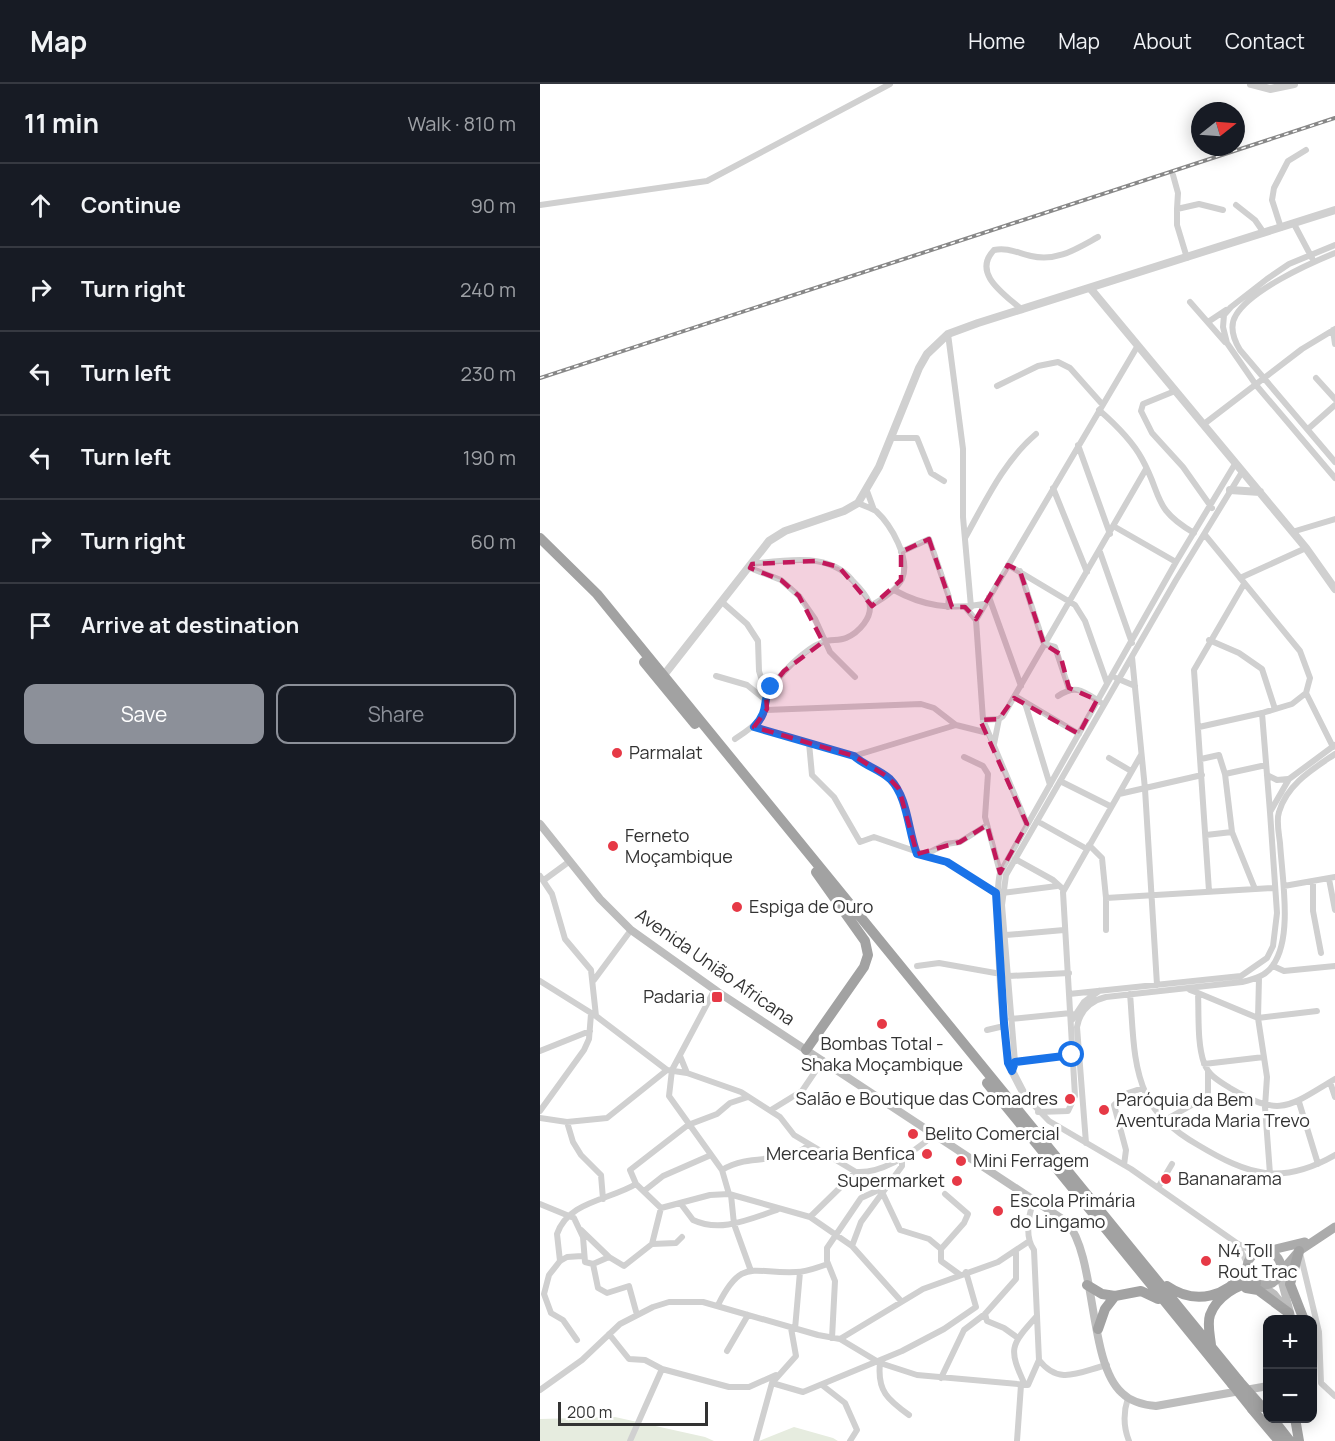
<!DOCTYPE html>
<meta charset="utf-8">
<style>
:root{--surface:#171b24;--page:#242831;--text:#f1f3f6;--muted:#9ea1a6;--line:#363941;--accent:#8c9099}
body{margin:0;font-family:Manrope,sans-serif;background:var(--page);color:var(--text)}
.controls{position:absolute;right:18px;bottom:18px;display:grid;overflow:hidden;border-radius:12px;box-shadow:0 3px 15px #0003}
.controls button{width:54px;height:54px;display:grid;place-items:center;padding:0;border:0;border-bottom:2px solid var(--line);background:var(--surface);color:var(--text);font:30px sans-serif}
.compass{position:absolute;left:651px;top:18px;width:54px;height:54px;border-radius:50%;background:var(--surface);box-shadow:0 3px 15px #0003;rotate:73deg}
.scale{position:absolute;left:18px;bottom:15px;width:150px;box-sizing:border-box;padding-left:6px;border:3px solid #333;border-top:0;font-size:16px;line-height:21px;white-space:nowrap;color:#333;-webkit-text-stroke:4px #fff;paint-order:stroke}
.stop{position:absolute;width:18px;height:18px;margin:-14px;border:4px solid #1a73e8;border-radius:50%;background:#fff}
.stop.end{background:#1a73e8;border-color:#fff;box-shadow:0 2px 6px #0008}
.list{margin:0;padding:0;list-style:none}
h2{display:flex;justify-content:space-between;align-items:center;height:78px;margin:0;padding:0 24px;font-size:26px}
h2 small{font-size:20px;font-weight:400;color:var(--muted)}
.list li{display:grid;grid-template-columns:39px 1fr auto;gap:18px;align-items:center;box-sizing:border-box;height:84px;padding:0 24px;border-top:2px solid var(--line)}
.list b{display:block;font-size:22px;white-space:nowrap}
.list em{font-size:20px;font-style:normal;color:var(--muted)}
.actions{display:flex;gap:12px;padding:18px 24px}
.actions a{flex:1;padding:14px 0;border:2px solid var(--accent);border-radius:12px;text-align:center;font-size:21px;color:var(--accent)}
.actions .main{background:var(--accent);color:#fff}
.icon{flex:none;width:33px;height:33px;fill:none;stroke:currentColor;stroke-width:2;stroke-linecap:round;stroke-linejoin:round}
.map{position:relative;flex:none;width:795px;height:1357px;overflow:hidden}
header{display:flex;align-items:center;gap:36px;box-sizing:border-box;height:84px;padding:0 30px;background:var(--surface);border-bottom:2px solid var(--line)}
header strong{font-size:28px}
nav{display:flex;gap:33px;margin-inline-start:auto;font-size:21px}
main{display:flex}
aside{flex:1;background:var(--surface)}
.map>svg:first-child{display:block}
.green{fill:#e6ecdf}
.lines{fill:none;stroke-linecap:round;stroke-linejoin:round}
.minor{stroke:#d0d0d0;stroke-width:6}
.tertiary{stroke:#d0d0d0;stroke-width:8}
.secondary{stroke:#bdbdbd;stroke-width:8}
.primary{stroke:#ababab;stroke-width:9}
.trunk{stroke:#a2a2a2;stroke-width:10}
.rail-casing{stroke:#888;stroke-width:4}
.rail{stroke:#fff;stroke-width:1.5;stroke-dasharray:4.5;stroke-linecap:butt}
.trunk-bridge{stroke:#a2a2a2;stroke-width:10}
.route{stroke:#1a73e8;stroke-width:8}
.marked{fill:#c2185b;fill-opacity:0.2;stroke:#c2185b;stroke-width:4.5;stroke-dasharray:12 8;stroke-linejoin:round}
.poi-dot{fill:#e63946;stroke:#fff;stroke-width:2}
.labels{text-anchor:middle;stroke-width:6;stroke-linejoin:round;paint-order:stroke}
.poi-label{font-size:18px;fill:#333;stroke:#fff;text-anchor:start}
.street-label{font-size:18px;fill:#333;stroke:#fff}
</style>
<header>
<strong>Map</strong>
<nav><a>Home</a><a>Map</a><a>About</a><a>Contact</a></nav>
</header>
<main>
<aside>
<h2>11 min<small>Walk · 810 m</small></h2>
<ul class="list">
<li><svg class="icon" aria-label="ahead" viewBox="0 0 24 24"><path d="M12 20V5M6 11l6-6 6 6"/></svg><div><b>Continue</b></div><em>90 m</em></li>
<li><svg class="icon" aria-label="right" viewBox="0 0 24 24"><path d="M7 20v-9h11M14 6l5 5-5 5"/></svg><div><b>Turn right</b></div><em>240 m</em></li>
<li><svg class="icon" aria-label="left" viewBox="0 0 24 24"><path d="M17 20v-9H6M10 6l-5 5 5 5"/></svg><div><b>Turn left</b></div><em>230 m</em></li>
<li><svg class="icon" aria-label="left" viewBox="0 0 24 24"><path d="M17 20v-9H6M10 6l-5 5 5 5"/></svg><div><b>Turn left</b></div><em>190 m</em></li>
<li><svg class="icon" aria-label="right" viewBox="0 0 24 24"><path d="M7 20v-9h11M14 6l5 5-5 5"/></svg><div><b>Turn right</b></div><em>60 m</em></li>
<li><svg class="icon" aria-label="arrive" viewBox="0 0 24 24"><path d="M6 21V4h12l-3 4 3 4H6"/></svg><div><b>Arrive at destination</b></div></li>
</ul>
<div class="actions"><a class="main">Save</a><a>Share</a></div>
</aside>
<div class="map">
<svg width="795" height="1357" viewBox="0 0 795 1357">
<rect width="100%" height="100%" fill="#fff"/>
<path class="green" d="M75,1333L165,1353L174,1357H0V1335Z
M254,1343L293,1354L298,1357H219Z"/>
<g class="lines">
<path class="minor" d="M633,91L638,109L637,125
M0,121L167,97L350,0
M696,121L715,136L724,149
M754,140L772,174
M741,144L732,116L734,104L748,77L766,66
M795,161L749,180L727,195L691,223L684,231L683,243L687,259L716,301L795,394
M795,169C768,180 711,206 696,231C689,242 694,256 700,266L795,378
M647,174L637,141V125L659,120L683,126
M650,218L685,258
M482,226C466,211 431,190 454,166C467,163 478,169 491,172C517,178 536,165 558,153
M668,238L686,226
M793,246L795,260
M408,250L423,365V433L431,523
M776,294L795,315
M457,302L498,282L518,278L530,284L562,320
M635,307L603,320L601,327L612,349L643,383L672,424
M559,326C575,340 592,356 602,375C623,413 612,424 654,449
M664,340L762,265L795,245
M768,345L795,321
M352,354H377L391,389L404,397
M538,361L570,450
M513,404L547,488
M327,407L334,426
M318,419C324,422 331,424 336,427C351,441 371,475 362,495C356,507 341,516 330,522
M575,443L636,478
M752,448L795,435
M425,454C445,418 464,377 496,350
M361,468L389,455L409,513L408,523
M560,468L592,559
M468,481L535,521L545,537L567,599
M210,484L241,496L259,512L275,535L290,568L315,593
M480,487L504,560L515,563L529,605
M700,494L766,464
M354,506C383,522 410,526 444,520
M449,513L481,602
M182,518L207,540L218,557L219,587L226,610
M425,523L436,536
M669,556L699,569L722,585L735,625
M592,573L605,705L617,901
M176,592L207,601L227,617
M576,594L595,602
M766,609L793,663
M475,612L539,650
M518,612C536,600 543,607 560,618
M485,619L510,701
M226,626L381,620L394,624L416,641
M722,629L730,728
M443,636L459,635L463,632L606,385
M214,643L314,672L416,641L448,649
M659,643L722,629L752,620L766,609L770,594L760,567L665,451
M195,655C213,643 229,633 226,610C238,593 263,565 283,558C290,555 299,557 306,554C318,549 334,533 329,518C326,510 318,502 312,496C289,468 245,476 212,480
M269,659L272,691L294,713L320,758L334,753L407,778L456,809
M454,660L459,635
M314,672C325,682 339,685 350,695C369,713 367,747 377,770
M424,673L443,682L448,690L445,733L460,788
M569,674L591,687
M661,675L679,671L685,690L726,681
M685,690L692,748
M727,691L737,696L748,695
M520,697L570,722
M579,710L662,691
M497,737L547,765
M487,740L443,636L436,536L597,263
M666,751L692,748L715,805
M549,761L562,774L566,814L734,804
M384,771L406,760L420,758L447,741
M475,775L513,796L524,806
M0,792L12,810L25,855L51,886L56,932
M789,795L795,826
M4,796L30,777
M773,798V827L781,869
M744,802L795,793
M669,807L654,586L704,500
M462,809L517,802
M566,846V814
M466,851L524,846
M377,882L399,879L461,890
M733,882L744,887L795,882
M469,892L529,889
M719,894L718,934L727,993L725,1023L730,1090
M54,896L91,846
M0,897L56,932L127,986L147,989L201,1008L240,1033L254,1051L316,1088C344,1090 375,1067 395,1050
M175,905L132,986L129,1012L182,1086
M650,906L658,909C659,931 657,959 664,979C669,992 679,997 690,1004C741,1034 748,1023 795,995
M658,909L718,934L777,927
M529,910L701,892L727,874L733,862L737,829L730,728L749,695L795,661
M590,910C593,943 592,980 606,1010C616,1033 637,1049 658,1061C708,1091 741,1102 795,1071
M471,935L531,929
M532,936L544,918L559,907
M447,946L464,942
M0,967L50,947
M140,972L147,989
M475,978L532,971
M664,980L724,973
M472,987C461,963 453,814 460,789L636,478L695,380
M472,987L475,978L462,821L466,791L636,496L702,388
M790,998L795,1013
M485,1012L509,1037L591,1085L698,1160L717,1169
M208,1013L190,1019L177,1030L148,1041L90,1086L96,1100L121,1124L170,1111L189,1110L270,1133L316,1088
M759,1018L778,1080
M231,1026L262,1007L283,976
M0,1027L44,966L49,955L51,930
M498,1028L528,1027L535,1012L523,808L601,671
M0,1034L27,1038L67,1034L127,986
M625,1036L668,1012V987
M27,1038L33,1058L41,1071L61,1091L63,1115
M546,1059L537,943C540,926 550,917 566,913L702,898C714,895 726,892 733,881C753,853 742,793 740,759C739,750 736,737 739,728C747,700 773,685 795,670
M584,1081L586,1066L574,1021L588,1009L603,1004
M619,1102L632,1080
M104,1107L123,1092L171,1071
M342,1108L360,1146L389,1155L401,1165
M189,1110L182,1086C212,1068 243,1082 269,1061
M405,1110L428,1130L424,1139L401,1165V1177L419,1190
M191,1111L194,1140L211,1187
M0,1120L34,1134L43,1153L45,1178L53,1180L69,1173L84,1182L112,1160L121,1124
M141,1120L153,1136C181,1149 209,1135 237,1126
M270,1133L312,1162L361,1217
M41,1146L69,1173
M112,1160L136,1159L142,1153
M698,1161L708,1181
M312,1162L321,1138L362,1082V1074
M760,1169L779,1248L781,1299L795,1312
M20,1177L17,1150C28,1117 70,1116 96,1100
M53,1180L58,1204L67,1209L89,1202L97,1231
M178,1221C202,1173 212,1190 256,1188C267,1188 278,1183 288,1180
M445,1230L447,1237L464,1244L478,1254
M255,1245L260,1188
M69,1250L89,1275L105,1276L122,1285L189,1303H209L236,1291
M292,1254L295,1197L287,1177V1164L321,1114L345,1103
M300,1255L340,1279L377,1291L488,1301L499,1276L494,1166C484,1152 489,1130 494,1115
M37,1256L23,1236L11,1229L4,1210L9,1191L20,1177L27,1173L42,1172
M187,1267L208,1231
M499,1276C519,1302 539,1288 567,1281
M340,1279C337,1307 348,1316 369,1331
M401,1294L424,1246L445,1230L476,1195V1169
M232,1299L263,1308L362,1267L404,1245L436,1223L426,1188
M282,1301L305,1319L317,1346L310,1357
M485,1301C468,1264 470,1262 497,1232
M0,1306L42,1276L80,1240L113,1223L129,1218H163L278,1251L300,1255L383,1205L458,1178L488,1158
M588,1314C583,1329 583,1342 589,1357
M90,1357L122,1285
M216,1357L232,1299L256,1272L251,1244
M477,1357L481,1301"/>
<path class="tertiary" d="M711,0L730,5L754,0
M550,204L766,464L795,505
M690,406L720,408
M124,591L229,457L245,447L304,427L318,419L339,383L379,284L387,270L408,250L438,239L795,126
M472,987L485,1012"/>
<path class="secondary" d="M0,740L60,815L91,846L178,908L527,1138C557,1174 548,1279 582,1309C591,1318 604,1321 616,1322L728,1302
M740,1191L752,1236
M721,1201L734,1210L745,1224"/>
<path class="primary" d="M727,1167L765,1158
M707 1184a17 17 0 1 1 34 0a17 17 0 1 1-34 0Z
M741,1188L759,1167L795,1143"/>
<path class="trunk" d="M0,454L57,510L699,1297
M104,578L155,640
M266,966L324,883L328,871L325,857L276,788
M447,999L692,1300
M759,1167L750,1200L764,1236
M547,1201L562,1210L575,1212
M627,1202C656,1222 688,1213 708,1184
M706,1204L718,1206L749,1229
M558,1245L565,1225L575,1212L601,1207L618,1215
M671,1261C670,1252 667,1240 670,1231C676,1214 698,1198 716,1199
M712,1325L739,1357
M732,1334L750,1357
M755,1334L759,1357"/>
<g class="rail-casing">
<path id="rail" d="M0,294L795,34"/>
</g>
<use href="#rail" class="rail"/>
<path class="trunk-bridge" d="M699,1297L722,1323
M692,1300L712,1325"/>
</g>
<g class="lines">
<path class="route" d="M231,603C221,616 231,625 214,643L314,672C325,682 339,685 350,695C368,713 368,747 377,770L407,778L456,809L464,939L468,979L472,987L475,978L532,971"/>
</g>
<path class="marked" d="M389,455L412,523H425L436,535L468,481L480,487L504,560L520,570L529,604L557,616L539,650L474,614L459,635L440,636L487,740L460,789L447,741L420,758L377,770L359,705L348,693L314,672L214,643L227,625L226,610L244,587L283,558L259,512L241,496L210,484L212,480L276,477L299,483L332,522L361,496V468Z"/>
<g class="poi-dot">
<circle cx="77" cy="669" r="6"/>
<circle cx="73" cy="762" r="6"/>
<circle cx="197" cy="823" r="6"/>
<rect x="171" y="907" width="12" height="12" rx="3"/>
<circle cx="342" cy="940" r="6"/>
<circle cx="530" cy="1015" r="6"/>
<circle cx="564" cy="1026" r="6"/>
<circle cx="373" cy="1050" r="6"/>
<circle cx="387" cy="1070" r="6"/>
<circle cx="421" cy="1077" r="6"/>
<circle cx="626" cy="1095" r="6"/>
<circle cx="417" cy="1097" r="6"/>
<circle cx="458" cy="1127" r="6"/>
<circle cx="666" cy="1177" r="6"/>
</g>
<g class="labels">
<g class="poi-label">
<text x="89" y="675">Parmalat</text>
<text x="85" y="758">Ferneto<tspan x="85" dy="21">Moçambique</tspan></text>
<text x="209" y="829">Espiga de Ouro</text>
<text x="165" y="919" text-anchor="end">Padaria</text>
<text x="342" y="966" text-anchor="middle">Bombas Total -<tspan x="342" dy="21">Shaka Moçambique</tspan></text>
<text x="518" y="1021" text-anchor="end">Salão e Boutique das Comadres</text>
<text x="576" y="1022">Paróquia da Bem<tspan x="576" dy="21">Aventurada Maria Trevo</tspan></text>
<text x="385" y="1056">Belito Comercial</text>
<text x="375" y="1076" text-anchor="end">Mercearia Benfica</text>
<text x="433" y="1083">Mini Ferragem</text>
<text x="638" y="1101">Bananarama</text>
<text x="405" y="1103" text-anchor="end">Supermarket</text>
<text x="470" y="1123">Escola Primária<tspan x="470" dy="21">do Lingamo</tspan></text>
<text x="678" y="1173">N4 Toll<tspan x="678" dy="21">Rout Trac</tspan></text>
</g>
<g class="street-label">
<text transform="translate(175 883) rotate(35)" y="6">Avenida União Africana</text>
</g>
</g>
</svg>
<div class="controls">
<button>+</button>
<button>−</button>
</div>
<svg class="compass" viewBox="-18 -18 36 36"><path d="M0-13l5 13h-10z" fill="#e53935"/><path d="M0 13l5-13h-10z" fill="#9ea1a6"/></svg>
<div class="scale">200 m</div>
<div class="stop" style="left:532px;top:971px"></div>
<div class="stop end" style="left:231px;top:603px"></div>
</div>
</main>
